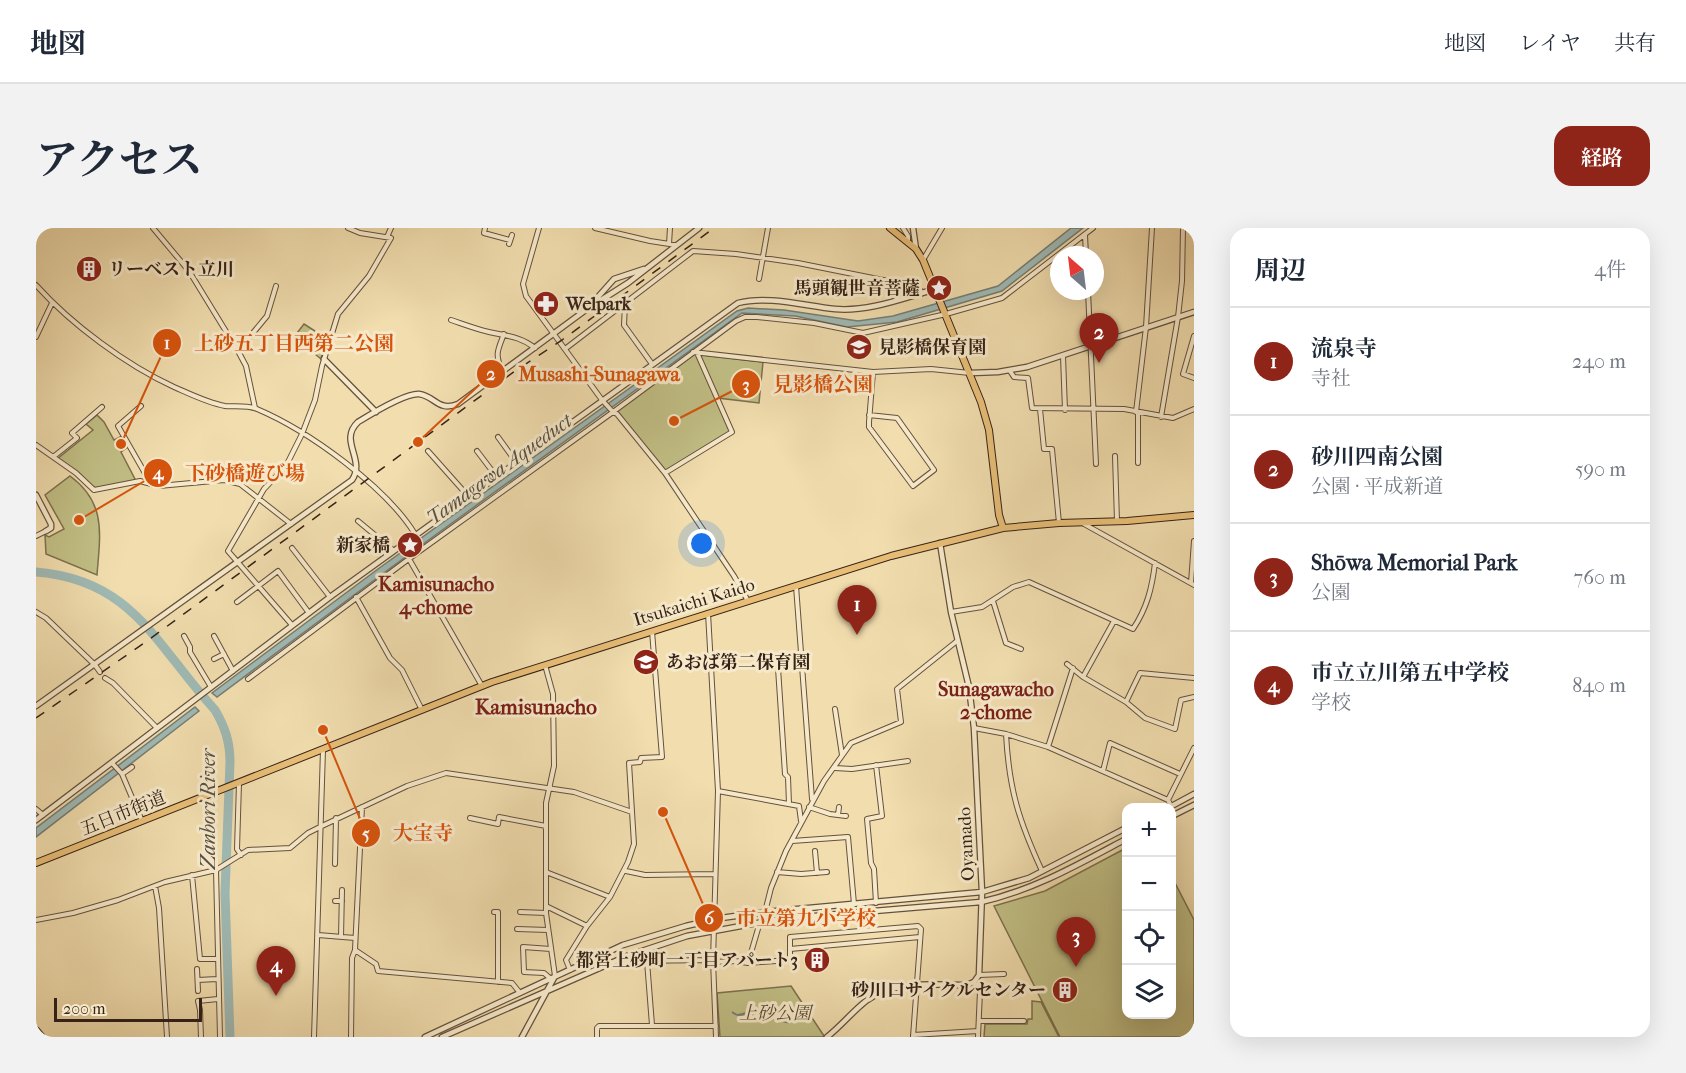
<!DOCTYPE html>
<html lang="ja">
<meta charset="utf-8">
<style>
:root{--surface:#fff;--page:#f2f2f3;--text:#1f2937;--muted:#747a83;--line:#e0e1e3;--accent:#8f2418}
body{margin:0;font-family:"IM FELL French Canon","Noto Serif JP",serif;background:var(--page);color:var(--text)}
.controls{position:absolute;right:18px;bottom:18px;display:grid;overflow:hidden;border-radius:12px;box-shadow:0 6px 24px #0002}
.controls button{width:54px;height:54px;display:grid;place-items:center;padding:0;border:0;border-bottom:2px solid var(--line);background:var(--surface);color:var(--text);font:30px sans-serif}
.compass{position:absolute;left:1014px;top:18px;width:54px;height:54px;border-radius:50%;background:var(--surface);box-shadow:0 6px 24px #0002;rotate:332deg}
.scale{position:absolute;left:18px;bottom:15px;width:148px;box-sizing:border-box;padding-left:6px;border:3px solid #362217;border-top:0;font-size:16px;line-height:21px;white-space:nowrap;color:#362217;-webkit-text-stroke:4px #f6e9ca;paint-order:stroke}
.you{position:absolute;left:666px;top:316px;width:21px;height:21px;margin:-15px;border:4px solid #fff;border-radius:50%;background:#1a73e8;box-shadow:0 0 0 9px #1a73e833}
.badge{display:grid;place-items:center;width:39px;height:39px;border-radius:50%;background:var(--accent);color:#fff;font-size:20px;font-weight:700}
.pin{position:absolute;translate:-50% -50px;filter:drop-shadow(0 2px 3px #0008)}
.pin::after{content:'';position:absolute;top:32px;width:21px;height:18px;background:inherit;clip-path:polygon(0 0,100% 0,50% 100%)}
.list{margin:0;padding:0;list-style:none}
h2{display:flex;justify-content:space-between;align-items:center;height:78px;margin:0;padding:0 24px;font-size:26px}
h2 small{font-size:20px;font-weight:400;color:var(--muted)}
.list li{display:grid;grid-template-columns:39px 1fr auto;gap:18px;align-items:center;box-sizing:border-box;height:108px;padding:0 24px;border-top:2px solid var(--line)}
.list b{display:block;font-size:22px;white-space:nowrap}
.list p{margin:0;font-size:20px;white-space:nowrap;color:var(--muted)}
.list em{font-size:20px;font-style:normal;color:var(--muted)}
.icon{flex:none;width:33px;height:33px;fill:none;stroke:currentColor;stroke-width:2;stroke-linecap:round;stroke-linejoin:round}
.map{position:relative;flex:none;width:1158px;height:809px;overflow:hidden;border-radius:18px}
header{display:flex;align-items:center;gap:36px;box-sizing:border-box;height:84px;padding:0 30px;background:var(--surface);border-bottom:2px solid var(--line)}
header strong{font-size:28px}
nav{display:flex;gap:33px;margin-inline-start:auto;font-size:21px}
.intro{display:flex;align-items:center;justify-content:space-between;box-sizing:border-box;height:144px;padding:0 36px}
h1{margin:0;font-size:42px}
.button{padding:15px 27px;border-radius:18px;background:var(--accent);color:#fff;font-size:21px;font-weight:700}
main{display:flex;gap:36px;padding:0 36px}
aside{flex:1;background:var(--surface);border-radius:18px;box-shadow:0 6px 24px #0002}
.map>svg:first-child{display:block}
.green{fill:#c1bf85;stroke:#7c704e;stroke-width:1.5}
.water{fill:#9fbab5;stroke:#757d76;stroke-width:1.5}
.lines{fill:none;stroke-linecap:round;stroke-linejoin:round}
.river{stroke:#9fbab5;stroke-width:9}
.minor-casing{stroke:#65513d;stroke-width:6}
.tertiary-casing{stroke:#65513d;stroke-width:7}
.primary-casing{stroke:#362217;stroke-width:8}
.minor{stroke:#f6e9ca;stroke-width:4}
.tertiary{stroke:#f6e9ca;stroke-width:4.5}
.primary{stroke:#e8be77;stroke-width:6}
.rail{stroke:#362217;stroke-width:1.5;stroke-dasharray:10 10;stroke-linecap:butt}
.labels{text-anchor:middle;stroke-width:6;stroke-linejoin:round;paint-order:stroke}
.poi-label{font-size:18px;font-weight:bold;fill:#362217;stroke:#f6e9ca;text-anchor:start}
.street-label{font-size:18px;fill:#362217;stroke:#f6e9ca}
.park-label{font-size:18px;font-style:italic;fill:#594932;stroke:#f6e9ca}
.water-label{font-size:20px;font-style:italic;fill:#565046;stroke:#f6e9ca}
.neighbourhood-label{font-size:20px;font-weight:bold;fill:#7a1f14;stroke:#f6e9ca}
.quarter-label{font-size:21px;font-weight:bold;fill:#7a1f14;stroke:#f6e9ca}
.leader{fill:none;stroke:#d6540d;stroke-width:2}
.callout-dot{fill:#d6540d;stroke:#f6e9ca;stroke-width:2}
.mark-label{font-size:18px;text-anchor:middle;font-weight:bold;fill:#fff}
.callout-label{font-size:20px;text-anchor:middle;font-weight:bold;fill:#d6540d;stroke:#f6e9ca;stroke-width:6;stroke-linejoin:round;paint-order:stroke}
</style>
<header>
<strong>地図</strong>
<nav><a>地図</a><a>レイヤ</a><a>共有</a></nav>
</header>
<div class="intro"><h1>アクセス</h1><a class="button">経路</a></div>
<main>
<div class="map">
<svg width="1158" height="809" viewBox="0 0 1158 809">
<rect width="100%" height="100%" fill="#f1ddae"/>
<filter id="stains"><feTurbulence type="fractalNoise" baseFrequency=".00333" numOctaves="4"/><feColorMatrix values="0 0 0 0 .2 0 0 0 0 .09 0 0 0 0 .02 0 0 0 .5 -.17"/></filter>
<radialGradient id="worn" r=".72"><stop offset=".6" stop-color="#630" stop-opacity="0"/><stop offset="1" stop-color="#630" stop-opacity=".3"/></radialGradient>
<path class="green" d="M268,96L290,110L285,131L258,109Z
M657,126L727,134L723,175L681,170L694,204L630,244L577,182Z
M61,187L68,194L78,212L86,208L92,219L85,224L100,253L59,261L21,231L57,202L50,196Z
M34,248C71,275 64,307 61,347L10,326L9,307L13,309L28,301L9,267Z
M1090,620V786H1136V649L1158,692V809H1024L958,678L1009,663Z
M755,758L788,808L787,809H684L681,765Z
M996,773L1005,774L1023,809H948L949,796H991L992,791H996Z"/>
<path class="water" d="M1035,0H1047L966,63L861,94L811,99L759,88L706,85L376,324L181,469L176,465L342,341L701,83L712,80L748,82L822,93L857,88L962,58Z
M159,479L163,483L0,609V600Z
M745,780V785L752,788L760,784V780L763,781C757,809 738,785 724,783C714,782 704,792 696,784L701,787C719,782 723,782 740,786L741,781Z"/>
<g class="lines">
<path class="river" d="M0,344C98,352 120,418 179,482C189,499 194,514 194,534L189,665L194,809"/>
<g class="minor-casing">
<path id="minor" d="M117,0L153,43L202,123L210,138L219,180
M449,0L448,5L474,12
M503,0L487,56L490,68L566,172L577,184L581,186L629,245L698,348L712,373
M559,0L614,13L640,17
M867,0L872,8V14
M1049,7L1050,27
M351,9L355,0
M473,16L476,7
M633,16L634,0
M887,32L906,0
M723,51L732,0
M0,57C35,96 90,137 138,159C154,166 172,175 189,178C199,179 211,177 221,181C273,203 350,259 379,306
M1052,63L1060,236
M589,76L588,97L616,136
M415,92C427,96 440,101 453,104C470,108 484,108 499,120
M1158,108L1147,146L1158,150
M0,109L16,75
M529,121L657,23L700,26L762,35L882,59L886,65
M202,123L231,88L240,58
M657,124L837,144L895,141L934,145
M1027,128L1029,182
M974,143L978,149L992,150L996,180L1088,181L1137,190L1158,181
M466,144C459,125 461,124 468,106
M105,178L82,198L114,254
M1004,181L1008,221H1016L1023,295
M1100,184L1110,99L1116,0
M833,187L861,190L898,242L877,258L833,199V194L837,144
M1125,189L1142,89L1146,53L1147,0
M462,209L480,234
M0,217L40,245L58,262L104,253L123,258L188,252L204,256L255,296
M392,223L432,268
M441,223L460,248
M1079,228L1081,293
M17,229L41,210L36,205L66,179
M1102,235V184
M629,245L696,204L662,127
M322,293L357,322
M1048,296L1158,357
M0,308L10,303
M365,317L446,458
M256,320L294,369
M1155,355L1158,313
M760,358L776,571
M320,369L354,430L366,442L386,482
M957,373L970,415L985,421
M201,374L242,343L273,385
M0,384L10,390L59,437L64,444
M915,384L946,379L977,359L993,354L1097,401C1111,380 1116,360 1119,335
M672,385L682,563L677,732L680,809
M256,397L192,323L228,261L250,238L266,206L279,172L286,138L302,86L333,48L355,10L324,5L312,0
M148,408L154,419V424L175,459
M178,408L197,443
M178,431L188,426
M1031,436L1047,449L1090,474L1109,490L1139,501L1145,472L1158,469
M509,437L517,466L518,538L510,575V685L519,748
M742,440L749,546L752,549L753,576
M1047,449L1078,393
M69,450L77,455L121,500
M212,451L374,330L577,184L700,93L709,89H721L778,95L827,105L910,86L966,70L1057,0
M1090,474L1104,445L1158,450
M799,481L806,527
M938,500L970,506L1012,519L1132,572
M970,506C973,562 983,593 1006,643
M1012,519L1037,440
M76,535L86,546L106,593
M799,540L816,541L872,533
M1067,543L1074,515L1144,546
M86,546L96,539
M203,555L201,621L205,627
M682,563L763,578L765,593
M1135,578L1132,572L1158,520
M773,579L794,586L810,588
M0,581L7,587
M802,587L803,579
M434,590L462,596L463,589L510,598
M756,613L812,609L818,676
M779,623L781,645
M299,636L300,590
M180,642L184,809
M590,643L609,647L679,646
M510,644L574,669
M741,644L765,646L791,644
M156,647L164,731H181
M119,658L123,680L131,809
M299,673H306
M840,675L838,641L835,635L831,591L846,588L840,537
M510,678L551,698
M458,684H462V754
M484,684L510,685
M729,684L735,660L750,623L788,553L815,515L865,494L861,461L921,413
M0,692L37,685L82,672L129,654L180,642L212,622L254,620L272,605L286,598L371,558L410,545L538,564L596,584
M481,701L512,702
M282,707L319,710
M305,709L306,662
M754,721L884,709
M319,722L340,736L342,743L476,755L484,765
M591,728L597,733L677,732
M611,733L616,797
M677,734L699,733L712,735L754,732V709L882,698L885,701L877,809
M712,735L724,694
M161,741L162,763
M534,742L530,732L551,698L574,669L592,634L598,616L593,535L604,534L605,530L626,529L616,403
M943,747L968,746
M515,751L508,745L488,744L487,719L515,721
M162,752L181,751
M938,754L944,763L942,809
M943,793H988
M877,807L942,803
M165,809L164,782L162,773L182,771
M278,809L287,522
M315,809L316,730L319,722L326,579
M561,809V800L563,798H680"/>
</g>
<g class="tertiary-casing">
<path id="tertiary" d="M877,0L880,21
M553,79L578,51L608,41
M288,131L340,184
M935,145L962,144L991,139L1158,84
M0,267L15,296V300L10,303
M0,478L316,252C330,231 302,213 322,194C335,186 369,165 383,166C399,168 402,184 422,176L551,81L592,55L663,0
M1132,580L1158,566
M1136,588L1158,577
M0,592L294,369L702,75C731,67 769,78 799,81C833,84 867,70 900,61
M389,809L587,717L650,698L685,690L729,684L946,664L993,650L1090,600
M406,809L591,728L651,708L743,691L945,674C998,662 1043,636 1090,611
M486,809L519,748
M791,809C805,798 816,784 830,773C858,752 898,757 931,757L938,754L943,747L946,664L938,500L933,459L915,384L904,315"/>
</g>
<g class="primary-casing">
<path id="primary" d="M854,0L880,21L887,32L945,174L953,202L963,287L967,300
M0,635L456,454L855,328L967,300L1023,295L1091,293L1158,287
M0,802L6,809"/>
</g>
<use href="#minor" class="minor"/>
<use href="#tertiary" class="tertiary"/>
<use href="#primary" class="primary"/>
<path class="rail" d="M0,490L111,413L479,143L526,112L678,0"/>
</g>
<defs>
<g id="building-disc" transform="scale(1.35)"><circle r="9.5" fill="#8f2418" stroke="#f6e9ca"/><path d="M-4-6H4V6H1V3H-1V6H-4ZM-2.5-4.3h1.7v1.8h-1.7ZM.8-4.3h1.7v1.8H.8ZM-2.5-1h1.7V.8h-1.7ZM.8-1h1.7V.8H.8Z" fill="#fff"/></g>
<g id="sight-disc" transform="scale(1.35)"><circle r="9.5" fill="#8f2418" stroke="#f6e9ca"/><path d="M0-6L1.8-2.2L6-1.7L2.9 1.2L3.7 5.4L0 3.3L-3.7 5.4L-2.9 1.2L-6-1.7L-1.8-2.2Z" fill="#fff"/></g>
<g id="pharmacy-disc" transform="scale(1.35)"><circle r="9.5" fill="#8f2418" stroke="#f6e9ca"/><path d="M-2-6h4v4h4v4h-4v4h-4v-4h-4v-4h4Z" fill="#fff"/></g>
<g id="school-disc" transform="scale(1.35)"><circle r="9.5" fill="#8f2418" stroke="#f6e9ca"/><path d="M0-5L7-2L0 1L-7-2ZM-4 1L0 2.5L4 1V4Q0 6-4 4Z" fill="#fff"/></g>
</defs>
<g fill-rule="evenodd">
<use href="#building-disc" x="53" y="41"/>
<use href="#sight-disc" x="903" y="60"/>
<use href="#pharmacy-disc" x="510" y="76"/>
<use href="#school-disc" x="823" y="119"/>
<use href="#sight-disc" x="374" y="317"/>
<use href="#school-disc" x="610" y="434"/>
<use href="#building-disc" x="781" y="732"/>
<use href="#building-disc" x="1029" y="762"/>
</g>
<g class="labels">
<g class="poi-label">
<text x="72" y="47">リーベスト立川</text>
<text x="884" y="66" text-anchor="end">馬頭観世音菩薩</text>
<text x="530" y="82">Welpark</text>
<text x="842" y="125">見影橋保育園</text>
<text x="354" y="323" text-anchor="end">新家橋</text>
<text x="630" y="440">あおば第二保育園</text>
<text x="762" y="738" text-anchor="end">都営上砂町一丁目アパート3</text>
<text x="1010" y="768" text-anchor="end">砂川口サイクルセンター</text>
</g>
<g class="street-label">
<text transform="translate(658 374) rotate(-17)" y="6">Itsukaichi Kaido</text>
<text transform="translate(87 585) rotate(-22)" y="6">五日市街道</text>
<text transform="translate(930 616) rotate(-93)" y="6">Oyamado</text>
</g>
<g class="park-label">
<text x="739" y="791">上砂公園</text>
</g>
<g class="water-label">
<text transform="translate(463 241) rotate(-36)" y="7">Tamagawa Aqueduct</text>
<text transform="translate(172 581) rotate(-90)" y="7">Zanbori River</text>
</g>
<g class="neighbourhood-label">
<text x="400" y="363">Kamisunacho<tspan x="400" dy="23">4-chome</tspan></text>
<text x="960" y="468">Sunagawacho<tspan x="960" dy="23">2-chome</tspan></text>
</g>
<g class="quarter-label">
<text x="500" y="486">Kamisunacho</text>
</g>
</g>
<path class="leader" d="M85 216L131 115M382 214L455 146M638 193L710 156M43 292L122 245M287 502L330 605M627 584L673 690"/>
<g class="callout-dot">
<circle cx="85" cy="216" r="6"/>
<circle cx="382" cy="214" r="6"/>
<circle cx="638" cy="193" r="6"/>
<circle cx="43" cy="292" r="6"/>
<circle cx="287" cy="502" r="6"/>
<circle cx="627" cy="584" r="6"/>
<circle cx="131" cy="115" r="15"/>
<circle cx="455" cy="146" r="15"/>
<circle cx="710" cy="156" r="15"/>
<circle cx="122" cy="245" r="15"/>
<circle cx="330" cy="605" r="15"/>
<circle cx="673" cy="690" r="15"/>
</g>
<g class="mark-label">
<text x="131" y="121">1</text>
<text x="455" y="152">2</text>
<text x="710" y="163">3</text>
<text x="122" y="251">4</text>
<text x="330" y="612">5</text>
<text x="673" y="696">6</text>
</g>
<g class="callout-label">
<text x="258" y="122">上砂五丁目西第二公園</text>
<text x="563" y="153">Musashi-Sunagawa</text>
<text x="787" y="163">見影橋公園</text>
<text x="209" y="252">下砂橋遊び場</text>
<text x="387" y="612">大宝寺</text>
<text x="770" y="697">市立第九小学校</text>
</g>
<rect width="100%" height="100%" filter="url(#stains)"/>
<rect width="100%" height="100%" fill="url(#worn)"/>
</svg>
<div class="controls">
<button>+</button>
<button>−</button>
<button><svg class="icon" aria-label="locate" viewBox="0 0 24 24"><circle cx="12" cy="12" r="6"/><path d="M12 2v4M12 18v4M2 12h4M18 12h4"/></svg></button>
<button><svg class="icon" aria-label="layers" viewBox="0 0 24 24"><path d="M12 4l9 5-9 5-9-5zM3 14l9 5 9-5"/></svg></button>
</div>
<svg class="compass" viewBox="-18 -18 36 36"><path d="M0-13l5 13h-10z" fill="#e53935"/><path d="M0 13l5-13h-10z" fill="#747a83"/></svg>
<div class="scale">200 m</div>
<div class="you"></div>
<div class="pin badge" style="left:821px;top:407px">1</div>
<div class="pin badge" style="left:1063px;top:135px">2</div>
<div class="pin badge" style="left:1040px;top:739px">3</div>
<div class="pin badge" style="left:240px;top:768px">4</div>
</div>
<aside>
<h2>周辺<small>4件</small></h2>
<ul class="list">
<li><span class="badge">1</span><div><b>流泉寺</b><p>寺社</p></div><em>240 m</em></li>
<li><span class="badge">2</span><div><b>砂川四南公園</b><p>公園 · 平成新道</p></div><em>590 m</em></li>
<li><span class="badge">3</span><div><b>Shōwa Memorial Park</b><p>公園</p></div><em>760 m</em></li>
<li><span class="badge">4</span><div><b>市立立川第五中学校</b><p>学校</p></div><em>840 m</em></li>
</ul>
</aside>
</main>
